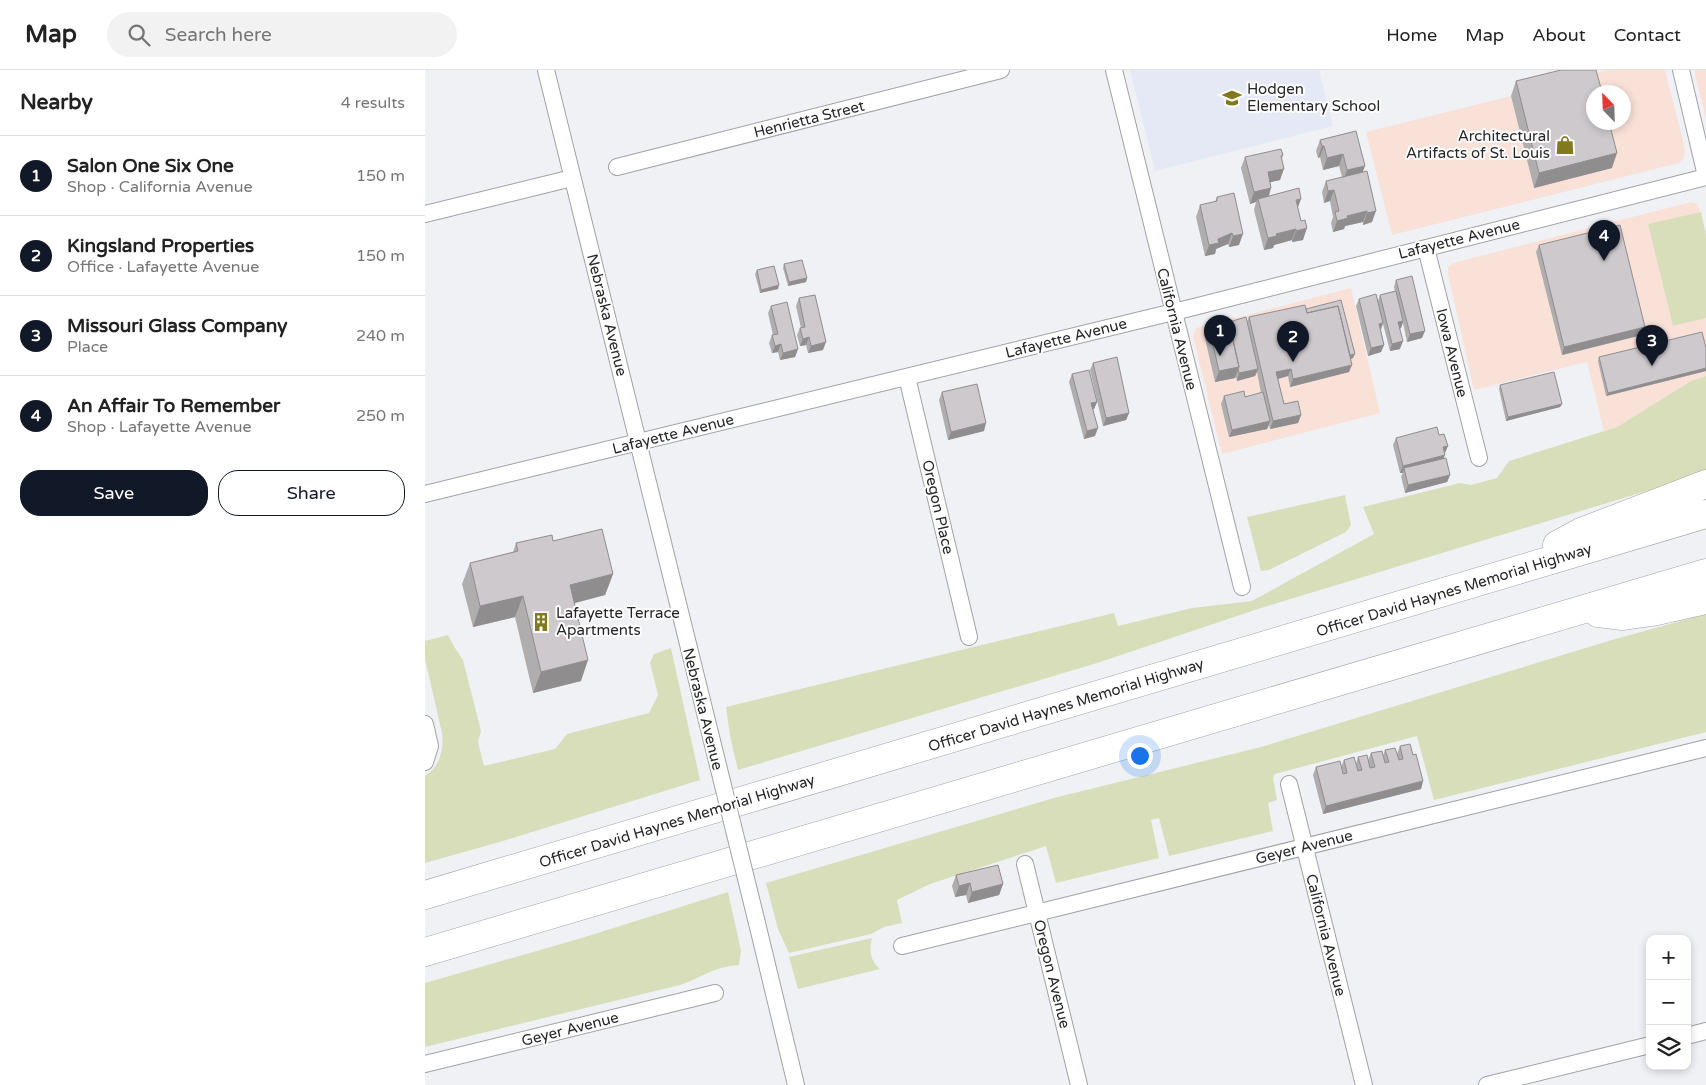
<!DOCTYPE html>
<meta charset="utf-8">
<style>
:root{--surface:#fff;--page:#f2f2f2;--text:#222;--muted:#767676;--line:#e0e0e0;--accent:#111827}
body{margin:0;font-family:"Varela Round",sans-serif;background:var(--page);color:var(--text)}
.controls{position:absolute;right:15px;bottom:15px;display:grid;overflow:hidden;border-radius:10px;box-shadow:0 2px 8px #0003}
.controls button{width:45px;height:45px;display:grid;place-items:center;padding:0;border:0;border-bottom:1px solid var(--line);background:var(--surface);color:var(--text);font:25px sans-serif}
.compass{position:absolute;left:1161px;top:15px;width:45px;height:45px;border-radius:50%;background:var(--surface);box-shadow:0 2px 8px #0003;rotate:337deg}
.you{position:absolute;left:714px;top:685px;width:18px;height:18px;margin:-12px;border:4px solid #fff;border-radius:50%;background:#1a73e8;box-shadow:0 0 0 8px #1a73e833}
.badge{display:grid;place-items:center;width:32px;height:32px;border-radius:50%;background:var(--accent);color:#fff;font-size:16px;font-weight:700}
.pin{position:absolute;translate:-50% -41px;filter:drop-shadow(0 1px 2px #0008)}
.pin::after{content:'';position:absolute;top:26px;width:18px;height:15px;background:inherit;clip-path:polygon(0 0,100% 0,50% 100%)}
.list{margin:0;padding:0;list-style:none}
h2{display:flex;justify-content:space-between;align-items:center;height:65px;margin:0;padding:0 20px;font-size:21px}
h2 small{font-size:16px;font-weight:400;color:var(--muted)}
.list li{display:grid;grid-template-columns:32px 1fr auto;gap:15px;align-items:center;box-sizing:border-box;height:80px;padding:0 20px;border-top:1px solid var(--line)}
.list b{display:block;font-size:19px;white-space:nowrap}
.list p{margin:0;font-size:16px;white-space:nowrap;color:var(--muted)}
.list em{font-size:16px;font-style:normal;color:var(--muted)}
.actions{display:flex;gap:10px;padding:15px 20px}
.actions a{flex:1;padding:11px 0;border:1px solid var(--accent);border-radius:20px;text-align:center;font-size:18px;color:var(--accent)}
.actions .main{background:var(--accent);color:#fff}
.icon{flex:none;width:28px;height:28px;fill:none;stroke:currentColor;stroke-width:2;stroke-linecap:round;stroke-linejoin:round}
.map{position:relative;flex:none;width:1281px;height:1015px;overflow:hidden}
header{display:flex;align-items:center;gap:30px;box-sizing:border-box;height:70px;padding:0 25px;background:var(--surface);border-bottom:1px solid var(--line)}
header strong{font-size:24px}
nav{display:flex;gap:28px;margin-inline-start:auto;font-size:18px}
.search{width:350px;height:45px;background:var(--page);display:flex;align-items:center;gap:12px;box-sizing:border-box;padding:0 18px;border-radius:28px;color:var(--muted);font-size:19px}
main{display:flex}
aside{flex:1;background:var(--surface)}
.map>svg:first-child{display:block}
.commercial{fill:#fae1d8;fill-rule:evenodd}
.built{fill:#e4e9f5}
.green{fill:#d9deba}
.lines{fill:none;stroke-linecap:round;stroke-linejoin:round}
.street-casing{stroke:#a1a2a6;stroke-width:18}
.highway-casing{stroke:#a1a2a6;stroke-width:29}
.street{stroke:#fff;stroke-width:16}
.highway{stroke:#fff;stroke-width:28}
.street-bridge-casing{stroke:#a1a2a6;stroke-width:18;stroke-linecap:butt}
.street-bridge{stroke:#fff;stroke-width:16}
.wall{fill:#b0adaf}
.shaded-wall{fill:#908d8f}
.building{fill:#cdc9cc;stroke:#908d8f}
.labels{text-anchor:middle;stroke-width:4;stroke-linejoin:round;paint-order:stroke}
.poi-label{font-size:15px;fill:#262628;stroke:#fefefe;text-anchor:start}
.street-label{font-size:15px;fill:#262628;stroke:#fefefe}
</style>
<header>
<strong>Map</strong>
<div class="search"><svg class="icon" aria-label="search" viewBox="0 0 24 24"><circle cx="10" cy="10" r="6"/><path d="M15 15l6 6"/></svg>Search here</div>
<nav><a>Home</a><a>Map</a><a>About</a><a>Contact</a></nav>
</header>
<main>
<aside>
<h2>Nearby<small>4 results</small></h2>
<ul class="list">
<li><span class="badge">1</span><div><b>Salon One Six One</b><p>Shop · California Avenue</p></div><em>150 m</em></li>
<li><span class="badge">2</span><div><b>Kingsland Properties</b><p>Office · Lafayette Avenue</p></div><em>150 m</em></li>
<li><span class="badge">3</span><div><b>Missouri Glass Company</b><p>Place</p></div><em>240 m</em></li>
<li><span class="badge">4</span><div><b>An Affair To Remember</b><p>Shop · Lafayette Avenue</p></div><em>250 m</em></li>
</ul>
<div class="actions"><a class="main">Save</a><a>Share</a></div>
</aside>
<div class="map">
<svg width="1281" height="1015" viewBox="0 0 1281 1015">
<rect width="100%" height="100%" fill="#eff1f5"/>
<path class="commercial" d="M1183,0H1240L1260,79L1259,88L1254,93L967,165L941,62L1086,26ZM1168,22H1198V52H1168Z
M1269,0H1281V49Z
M1266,132L1272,134L1274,137L1281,165V306L1266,311L1192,357L1179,361L1162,292L1049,320L1023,204V198L1028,193Z
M926,218L955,343L797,384L768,266L771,258Z"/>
<path class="built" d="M705,0H894L908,56L730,101Z"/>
<path class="green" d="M1276,142L1281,165V248L1248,256L1223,154Z
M1281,306V403L836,538L672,593L313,700L305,666L301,637L689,543L693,556L767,538L827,531L949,464L938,437L1035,413L1046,415L1072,408L1084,391L1192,357L1266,311Z
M920,425L926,455L921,462L844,500L836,501L822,447Z
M1281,544V662L1009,730L992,666L850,704L848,708L852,730L843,733L848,761L744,786L734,748L726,750L734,788L631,813L621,776L505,814L472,830L477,853L459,857L446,864L364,883L353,859L341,813L629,728L836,677L1187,570Z
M23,565L30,578L38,590L56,661L53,672L59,696L130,679L142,664L224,643L233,625L225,593L229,584L246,578L275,710L78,771L0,793V706C15,697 19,679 17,663L0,589V571Z
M303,822L316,881L314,895C288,897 278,907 255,915L0,977V913L160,867Z
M447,868C444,881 445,890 455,899L373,919L364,887Z"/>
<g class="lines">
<g class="street-casing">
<path id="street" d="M121,0L287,671
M689,0L817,517
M1256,0L1281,106
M192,97L576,0
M0,144L147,108
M1001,178L1054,388
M482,307L544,567
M0,424L769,237L1281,107
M0,654L5,676L0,692
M864,714L939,1015
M600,794L654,1015
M332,853L371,1015
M477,876L1281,678
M1262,966L1281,961
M0,994L290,923
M1062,1015L1225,975"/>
</g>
<g class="highway-casing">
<path id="highway" d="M1132,475L1156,462L1281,414
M1173,543L1198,546L1227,542L1281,530
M0,825L1281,444
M0,882L1281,503"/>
</g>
<use href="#street" class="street"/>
<use href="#highway" class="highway"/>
<g class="street-bridge-casing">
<path id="street-bridge" d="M287,671L332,853"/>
</g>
<use href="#street-bridge" class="street-bridge"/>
</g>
<path class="wall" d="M1091,11L1187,98L1109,118L1086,26Z
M931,61L937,102L947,152L938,155V152L920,156L919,159L908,162L906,153L908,147L905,131L899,133L897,122L901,111L917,107L914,96L898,100L895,87L893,88L891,81L895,70Z
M858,85L857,89L855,110L845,112L846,118L844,126L873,138L878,170L867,172V170L849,175L848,178L839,180L829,140L831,132L825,134L816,98L820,87Z
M792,127L814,175L804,177L803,174L791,179L790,184L780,186L771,147L775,135L790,132Z
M1114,175L1220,257L1217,265L1137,285L1111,182Z
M359,194L382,208L381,212L363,216L358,198Z
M332,200L353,219L335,223L330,204Z
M971,210L997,268L982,272L978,253L976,258L975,259V279L965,281L958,254L956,260L959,275L956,282L943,286L931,236L934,229L953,231L955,225L970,221L969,217Z
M374,228L398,280L383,283L381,275L375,276L372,265L375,258H376L371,236Z
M346,236L373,279L370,287L355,290L353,282L347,283L344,273L347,265H348L343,243Z
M881,239L928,288L926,289L924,302L865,317L863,306L853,309L859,334L876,345L873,353L845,359L844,355L842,359L804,367L796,334L799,326L820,327L836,323L832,302L830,306L812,311L811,307L810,308L790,312L779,264L783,253L804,252H822L824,247Z
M1281,278V301L1181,326L1173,291L1174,287Z
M668,293L704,343L701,350L678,356L665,300Z
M647,304L672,332L669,339H668L670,366L659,369L644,312Z
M1075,315L1137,334L1135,337L1081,351L1074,319Z
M517,322L559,361L523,370L514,330Z
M971,368L1020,383L1018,388L1025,405L1022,412L980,423L976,406L978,403H975L968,375Z
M128,471L188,504L180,525L150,533L156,611L108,623L90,547L48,557L37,514L45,493L88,482L91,473Z
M975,676L988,685L998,711L996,719L898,744L888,705L891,697H916L919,690L931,694L933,687L943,690L946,683L958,686L960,680L972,684Z
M531,805L578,814L574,825L543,833L541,825L530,827L527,816Z"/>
<path class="shaded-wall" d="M897,76H899L895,87L893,88Z
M1192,83L1187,98L1109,118L1114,103Z
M918,84L914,96L898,100L902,88Z
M940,96L936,107L918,112L922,100Z
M859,99L855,110L838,114L843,102Z
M846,118L842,130L833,129L831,132L825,134L829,122Z
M909,120L905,131L899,133L903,121Z
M876,129L872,140L871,130Z
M942,141L938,152L920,156L919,159L908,162L912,151L922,146Z
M951,141L947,152L938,155L942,143Z
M882,158L878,170L867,172L871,161Z
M871,159L867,170L849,175L848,178L839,180L843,168L851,164Z
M807,163L803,174L791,179L790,184L780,186L784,175L793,169Z
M818,164L814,175L804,177L808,166Z
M382,208L381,212L363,216L364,212Z
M354,215L353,219L335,223L336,220Z
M978,251L976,258L970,260L973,252Z
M958,253L955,260L954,254Z
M1220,257L1217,265L1137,285L1139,277Z
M1000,261L997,268L982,272L985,264Z
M384,267L381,275L375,276L378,269Z
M978,271L975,279L965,281L967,274Z
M401,272L398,280L383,283L386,276Z
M356,274L353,282L347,283L350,276Z
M959,275L956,282L943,286L946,278Z
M373,279L370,287L355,290L358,283Z
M930,284L928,288L921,290L923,286Z
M927,295L924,302L865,317L868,309Z
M814,297L810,308L790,312L794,301Z
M1281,298V301L1181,326L1183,323Z
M833,299L830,306L812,311L814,303Z
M866,299L863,306L849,310L851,302Z
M672,332L669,339L664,341L666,333Z
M1137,334L1135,337L1081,351L1083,347Z
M704,343L701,350L678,356L681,348Z
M876,345L873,353L845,359L848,351Z
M845,351L842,359L804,367L807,360Z
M561,353L559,361L523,370L526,362Z
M673,358L670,366L659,369L662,361Z
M1023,376L1020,383L1015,385L1018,377Z
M1020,385L1017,393L979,398L978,403H975L978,396Z
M1025,405L1022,412L980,423L983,415Z
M188,504L180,525L138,536L145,515Z
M98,526L90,547L48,557L55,536Z
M163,590L156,611L108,623L116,602Z
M998,711L996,719L898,744L901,736Z
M545,813L541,825L530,827L534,816Z
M578,814L574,825L543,833L547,822Z"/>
<path class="building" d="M1136,0H1171L1177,22H1168V52H1184L1192,83L1114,103L1091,11Z
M931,61L940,96L922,100L918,84L902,88L899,76H897L895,70Z
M856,79L858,85L856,86L859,99L843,102L846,118L829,122L820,87Z
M942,101L951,141L942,143V141L922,146L923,148L912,151L910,142L914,141L909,120L903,121L901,111Z
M874,118L876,129L871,130L876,151L880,150L882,158L871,161V159L851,164L852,166L843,168L833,129Z
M809,123L818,164L808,166L807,163L793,169L794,173L784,175L775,135L792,131V127Z
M1195,155L1220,257L1139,277L1114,175Z
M377,190L382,208L364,212L359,194Z
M349,196L354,215L336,220L332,200Z
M987,206L1000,261L985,264L971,210Z
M971,221L978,251L973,252L978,271L967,274L955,225Z
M951,224L958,253L954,254L959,275L946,278L934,229Z
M390,225L401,272L386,276L384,267L378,269L375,258L380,257L374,228Z
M916,230L930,284L925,285L913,236L882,243L881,239Z
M362,232L373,279L358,283L356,274L350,276L347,265L353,264L346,236Z
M880,235L882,243L913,236L927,295L868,309L866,299L851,302L859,334L873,331L876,345L848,351L824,247Z
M821,247L833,299L814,303L813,299L814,297L804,252Z
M803,248L814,297L794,301L783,253Z
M1277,262L1281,278V298L1183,323L1174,287Z
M692,287L704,343L681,348L668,293Z
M664,300L672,332L666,333L673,358L662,361L647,304Z
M1129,302L1137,334L1083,347L1075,315Z
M552,314L561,353L526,362L517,322Z
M819,321L820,327L838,322L845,351L807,360L799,326Z
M1012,357L1014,365L1019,364L1023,376L1018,377L1020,385L978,396L971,368Z
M1021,388L1025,405L983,415L979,398Z
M177,459L188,504L145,515L163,590L116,602L98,526L55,536L45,493L93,481L91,473L127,465L128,471Z
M985,674L988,685L991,684L998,711L901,736L891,697L915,691L918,704L922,703L919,690L929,687L933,701L937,700L933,687L942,685L945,698L950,697L946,683L957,681L960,693L964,692L960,680L970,678L974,690L978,689L975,676Z
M573,795L578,814L547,822L545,813L534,816L531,805Z"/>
<defs>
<g id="school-bare" transform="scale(1.5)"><path d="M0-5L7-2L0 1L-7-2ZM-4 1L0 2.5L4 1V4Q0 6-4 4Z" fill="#81791e" stroke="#fefefe" stroke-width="2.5" paint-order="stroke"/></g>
<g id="shop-bare" transform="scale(1.5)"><path d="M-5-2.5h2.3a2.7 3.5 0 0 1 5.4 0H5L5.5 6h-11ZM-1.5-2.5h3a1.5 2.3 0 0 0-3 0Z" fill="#81791e" stroke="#fefefe" stroke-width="2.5" paint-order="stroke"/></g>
<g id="building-bare" transform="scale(1.5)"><path d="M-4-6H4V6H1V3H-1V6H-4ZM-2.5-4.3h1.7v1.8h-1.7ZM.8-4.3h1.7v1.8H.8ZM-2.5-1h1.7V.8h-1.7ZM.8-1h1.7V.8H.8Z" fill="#81791e" stroke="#fefefe" stroke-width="2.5" paint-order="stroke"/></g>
</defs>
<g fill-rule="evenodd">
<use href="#school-bare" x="807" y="28"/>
<use href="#shop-bare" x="1140" y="75"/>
<use href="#building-bare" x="116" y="552"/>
</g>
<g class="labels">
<g class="poi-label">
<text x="822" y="24">Hodgen<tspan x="822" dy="17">Elementary School</tspan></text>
<text x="1125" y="71" text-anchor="end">Architectural<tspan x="1125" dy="17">Artifacts of St. Louis</tspan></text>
<text x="131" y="548">Lafayette Terrace<tspan x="131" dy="17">Apartments</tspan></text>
</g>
<g class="street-label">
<text transform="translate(384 49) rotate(-14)" y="5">Henrietta Street</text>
<text transform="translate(1034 169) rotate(-14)" y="5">Lafayette Avenue</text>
<text transform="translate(182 245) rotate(76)" y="5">Nebraska Avenue</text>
<text transform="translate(752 259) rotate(76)" y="5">California Avenue</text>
<text transform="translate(641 268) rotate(-14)" y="5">Lafayette Avenue</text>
<text transform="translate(1027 283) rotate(76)" y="5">Iowa Avenue</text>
<text transform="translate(248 364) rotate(-14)" y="5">Lafayette Avenue</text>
<text transform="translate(513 437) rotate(77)" y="5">Oregon Place</text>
<text transform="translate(1029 520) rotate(-17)" y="5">Officer David Haynes Memorial Highway</text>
<text transform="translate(641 635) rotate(-17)" y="5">Officer David Haynes Memorial Highway</text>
<text transform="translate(278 639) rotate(76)" y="5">Nebraska Avenue</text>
<text transform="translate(252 751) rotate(-17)" y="5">Officer David Haynes Memorial Highway</text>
<text transform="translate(879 777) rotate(-14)" y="5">Geyer Avenue</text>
<text transform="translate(901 865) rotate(76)" y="5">California Avenue</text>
<text transform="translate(627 904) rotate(76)" y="5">Oregon Avenue</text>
<text transform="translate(145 959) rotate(-14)" y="5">Geyer Avenue</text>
</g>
</g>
</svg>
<div class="controls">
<button>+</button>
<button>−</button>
<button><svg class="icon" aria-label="layers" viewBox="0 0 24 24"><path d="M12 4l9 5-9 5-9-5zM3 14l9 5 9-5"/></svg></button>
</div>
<svg class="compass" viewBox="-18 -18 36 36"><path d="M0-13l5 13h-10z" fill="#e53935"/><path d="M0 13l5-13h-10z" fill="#767676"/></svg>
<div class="you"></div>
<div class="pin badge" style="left:795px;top:286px">1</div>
<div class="pin badge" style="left:868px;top:292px">2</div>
<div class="pin badge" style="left:1227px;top:296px">3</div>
<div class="pin badge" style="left:1179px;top:191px">4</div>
</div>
</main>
